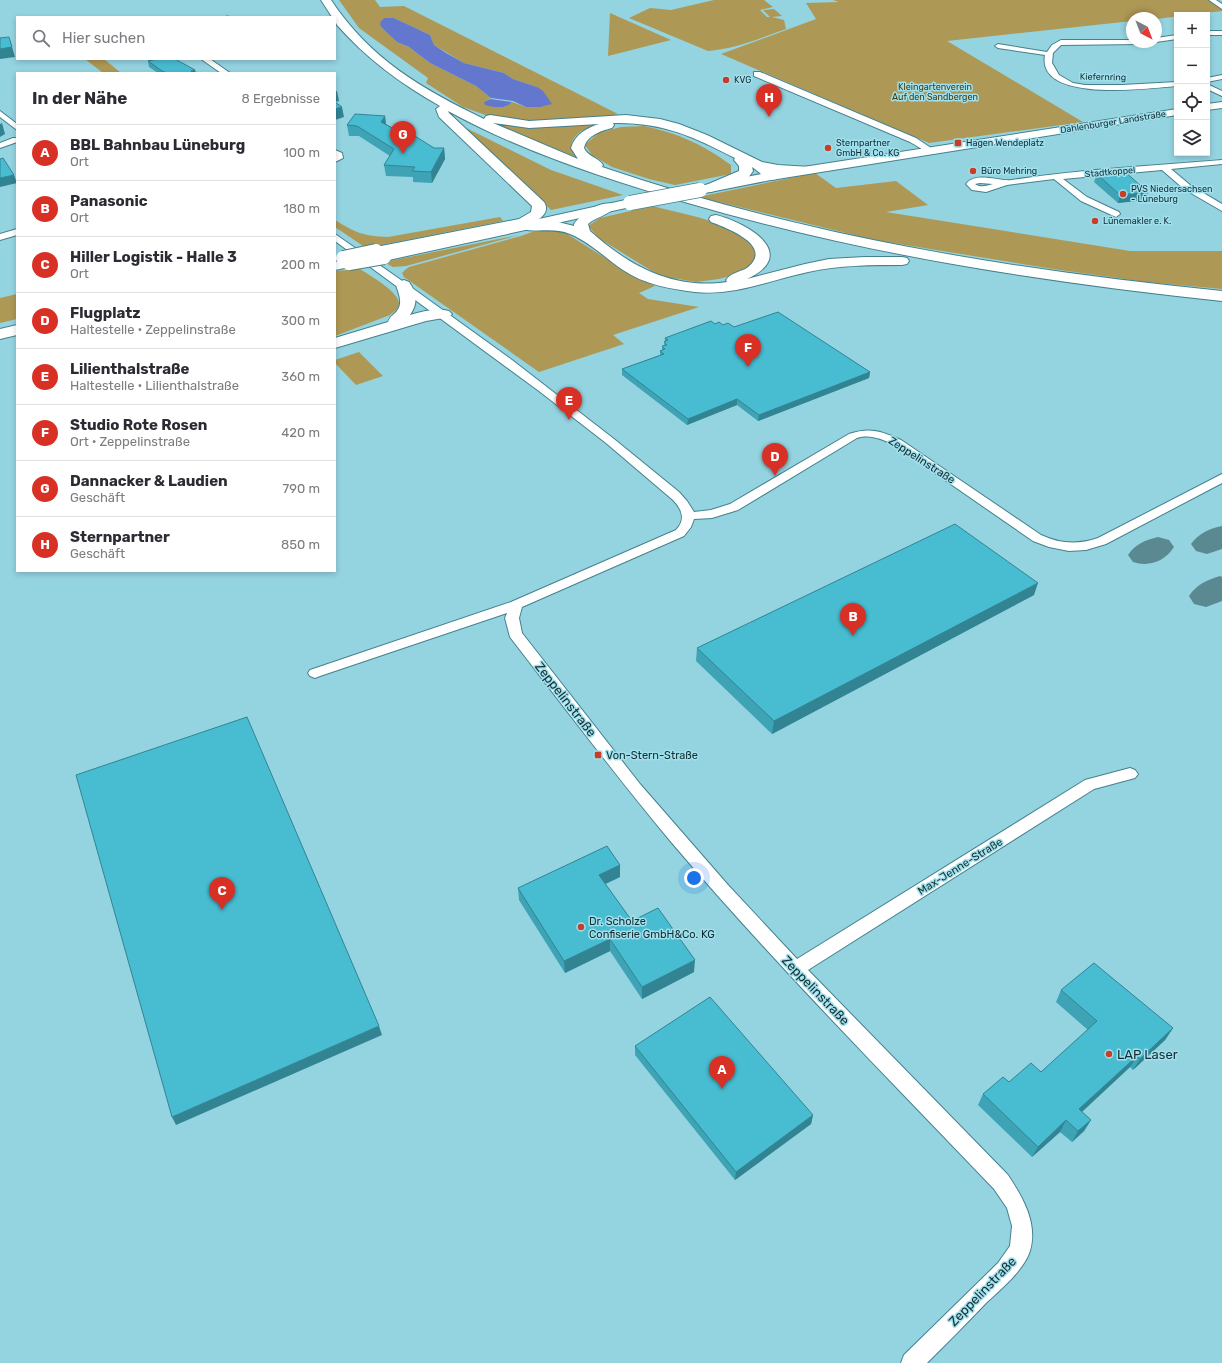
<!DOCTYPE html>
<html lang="de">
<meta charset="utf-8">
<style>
:root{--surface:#fff;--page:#f2f2f3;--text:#2b2b33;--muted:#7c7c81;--line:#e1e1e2;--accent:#d93025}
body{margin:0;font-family:Rubik,sans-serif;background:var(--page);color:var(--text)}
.controls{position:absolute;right:12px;top:12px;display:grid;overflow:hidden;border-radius:0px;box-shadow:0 2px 6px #0003}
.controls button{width:36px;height:36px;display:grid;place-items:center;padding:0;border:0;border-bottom:1px solid var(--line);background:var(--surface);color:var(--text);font:20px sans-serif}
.compass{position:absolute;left:1126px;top:12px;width:36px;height:36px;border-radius:50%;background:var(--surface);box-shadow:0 2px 6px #0003;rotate:138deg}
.you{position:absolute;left:694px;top:878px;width:14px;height:14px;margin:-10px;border:3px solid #fff;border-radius:50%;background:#1a73e8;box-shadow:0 0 0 6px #1a73e833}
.badge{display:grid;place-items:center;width:26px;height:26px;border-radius:50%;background:var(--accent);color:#fff;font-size:13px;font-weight:700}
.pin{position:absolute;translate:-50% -33px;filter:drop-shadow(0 1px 2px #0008)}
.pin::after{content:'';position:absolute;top:21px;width:14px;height:12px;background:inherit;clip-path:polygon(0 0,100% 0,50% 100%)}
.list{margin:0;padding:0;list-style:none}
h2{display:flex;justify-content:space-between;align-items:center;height:52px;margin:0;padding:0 16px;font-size:17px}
h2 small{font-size:13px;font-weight:400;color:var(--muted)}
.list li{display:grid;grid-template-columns:26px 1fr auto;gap:12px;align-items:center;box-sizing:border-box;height:56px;padding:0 16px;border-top:1px solid var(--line)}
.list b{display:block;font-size:15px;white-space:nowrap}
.list p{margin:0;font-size:13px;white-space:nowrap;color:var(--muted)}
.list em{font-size:13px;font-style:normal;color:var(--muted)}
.icon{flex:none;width:22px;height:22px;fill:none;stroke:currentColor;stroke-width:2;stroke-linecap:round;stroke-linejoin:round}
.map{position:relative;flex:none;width:1222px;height:1363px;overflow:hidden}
.search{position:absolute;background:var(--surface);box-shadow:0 2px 6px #0003;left:16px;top:16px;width:320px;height:44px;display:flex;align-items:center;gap:10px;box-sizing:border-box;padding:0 14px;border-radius:0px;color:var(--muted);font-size:15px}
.panel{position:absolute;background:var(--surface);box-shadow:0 2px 6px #0003;left:16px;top:72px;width:320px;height:500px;border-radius:0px}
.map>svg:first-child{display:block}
.green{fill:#ae9855;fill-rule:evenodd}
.water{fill:#6277cd}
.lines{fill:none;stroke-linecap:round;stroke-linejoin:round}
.taxiway{fill:#5a8992;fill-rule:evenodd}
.minor-casing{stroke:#44818d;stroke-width:2}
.secondary-casing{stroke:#44818d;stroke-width:2}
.primary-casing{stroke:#44818d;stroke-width:2}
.trunk-casing{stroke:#44818d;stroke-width:2}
.minor{fill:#fff;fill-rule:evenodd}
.secondary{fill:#fff;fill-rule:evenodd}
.primary{fill:#fff;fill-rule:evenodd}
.trunk{fill:#fff;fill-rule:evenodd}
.primary-bridge-casing{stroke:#44818d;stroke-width:16;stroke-linecap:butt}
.trunk-bridge-casing{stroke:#44818d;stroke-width:16;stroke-linecap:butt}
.primary-bridge{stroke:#fff;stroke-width:14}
.trunk-bridge{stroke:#fff;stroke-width:14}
.wall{fill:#3ea3b5}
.shaded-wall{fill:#328493}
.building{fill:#48bdd2;stroke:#328493}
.poi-dot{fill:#c83d27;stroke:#a1e0ed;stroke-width:1.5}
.labels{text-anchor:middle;stroke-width:3;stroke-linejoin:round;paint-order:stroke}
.far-street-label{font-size:9px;fill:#142e33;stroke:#a1e0ed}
.far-poi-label{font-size:9px;fill:#142e33;stroke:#a1e0ed;text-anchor:start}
.far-park-label{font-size:9px;fill:#483a0a;stroke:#a1e0ed}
.street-label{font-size:11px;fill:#142e33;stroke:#a1e0ed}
.poi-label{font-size:11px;fill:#142e33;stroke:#a1e0ed;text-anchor:start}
.near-street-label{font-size:13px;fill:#142e33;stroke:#a1e0ed}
.near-poi-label{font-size:13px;fill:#142e33;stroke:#a1e0ed;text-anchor:start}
</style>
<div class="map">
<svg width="1222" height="1363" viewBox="0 0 1222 1363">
<rect width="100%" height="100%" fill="#94d3e0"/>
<path class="green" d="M339,0H375L380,7L404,6L618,114L602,118L525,121L494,118L463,107L426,83L428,78L359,28ZM394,18L430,35L434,45L464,63L504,73L513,79L537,87L526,107L512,102C504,110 493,108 484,102L491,98L476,86L430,63L409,47L397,42L382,28L380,25Z
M714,0H764L773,7L760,10L767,17H770L763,10L774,9L782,16L772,17L784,20L786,29C761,38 735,49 708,51L629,18L650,8L671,10Z
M833,0H1210L1222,9V11L1156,19L1132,18V21L947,41L1083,122L929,143L721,54L816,19L806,3L839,2Z
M610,13L671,40L608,56Z
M85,59H104L121,73H103Z
M485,120L521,125L606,122C591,127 572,130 571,148L581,159Z
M644,126C680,134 702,144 731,165V174L675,185L649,179L612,167L592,155L585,145L598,133L621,127Z
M464,127L551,170L623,195L551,210Z
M815,173L836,188L896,181L928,205L886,212L1130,251H1222V289L1146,282L1053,269L875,240L698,197Z
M652,206C679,213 732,222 751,242C754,245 755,249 757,253L753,265L737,274L719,279L696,282L660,276L600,239L588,226L600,218Z
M500,217L503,221L366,248L335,227V220C356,233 363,236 388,237Z
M543,231L564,232L634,276L655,286L639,293L648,299L699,307L613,335L624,344L539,372L404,277L402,273L405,270L409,267L521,236L532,232Z
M519,235L406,266L393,267L384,262Z
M360,269C369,275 398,291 399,303C399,308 394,312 390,315L335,336V271Z
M17,294V319L0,323V298Z
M359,352L383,376L356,385L335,363V360Z"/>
<path class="water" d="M385,18H394L430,35L434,45L446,53L464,63L504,73L513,79L537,87L543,91L552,104L540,107H526L513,101L491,98L476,86L430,63L409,47L397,42L382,28L380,25L381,21Z
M490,99L512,102C505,110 493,107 485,105L484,102Z"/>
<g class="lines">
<path class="taxiway" d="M1222,526V549L1207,554L1196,551L1191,544C1198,534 1210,528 1222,526Z
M1158,537L1169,540L1174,547C1164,562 1149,567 1133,562L1128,555C1135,544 1146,540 1158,537Z
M1220,576L1222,577V601L1206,607L1194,604L1189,596C1197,584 1207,580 1220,576Z"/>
<g class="minor-casing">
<path id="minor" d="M1209,0H1216L1222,4V9Z
M1207,31H1222V35H1207Z
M1177,35V39L1156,42V38Z
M1061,40H1132V42H1142L1139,44L1061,45L1053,53L1052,63L1059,75L1073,83L1085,85H1122L1177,82V86C1151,88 1036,104 1045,55L998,48L995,46L998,44L1047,52L1052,45Z
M201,59H210L230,73H221Z
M754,72H760L916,138L934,150L933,152H927L910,142L754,76Z
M1222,75V79L1207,82V78Z
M1207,84L1222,91V96L1207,89Z
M0,111L17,124V130L0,117Z
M13,138H17V142L0,148V143Z
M335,150L342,153L343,158L335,162Z
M1222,160V164L1171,169L1190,185L1222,204V211L1184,189L1162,170L1063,179L1087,197L1119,212L1120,214L1116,217L1081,201L1054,179L1007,185L986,192L972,190L966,184C976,171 999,182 1012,180C1082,169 1152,166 1222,160ZM980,183L993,184C987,186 980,188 975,184Z
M17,229V235L0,240V234Z
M335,234L408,285L512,360L614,439L679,492L687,501L694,512L711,510L730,504L849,434C870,427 881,431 901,440L1041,535C1060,544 1078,545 1098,538L1222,474V483L1106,544L1086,550L1069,551L1049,547L1033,541L893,444C881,439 870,434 857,438L738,510L712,518L694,519L691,527L684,536L522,607L519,618L522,633L640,784L728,885L797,959L1085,780L1130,768L1135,770L1138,774L1135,778L1094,789L808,970L1008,1175C1023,1198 1038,1223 1030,1251C1024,1270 1001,1289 987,1302C967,1323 947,1343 927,1363H901L904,1355L998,1263L1010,1246L1012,1226L1007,1208L994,1189C885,1075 774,963 672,843C616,776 564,707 510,637L505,618L507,613L320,676L315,678L310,676L308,673L310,670L511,602L676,530C686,520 682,509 673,500L606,443L539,391L335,241Z"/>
</g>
<g class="secondary-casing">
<path id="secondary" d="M1222,102V108L1207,110V104Z
M1177,109V115L771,180L767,179L765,176L767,173L771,172Z"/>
</g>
<g class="primary-casing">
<path id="primary" d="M771,172L776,173L778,176L776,179L705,193L700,192L698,189L700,186L705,185Z
M630,199L635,200L637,203L635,206L384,261L379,260L377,257L379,254L384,253Z
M349,259L354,260L356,263L354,266L335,270V262Z
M404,280L409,282C417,293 418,304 410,315C423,311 437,308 449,311L452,314L449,317L426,321L335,348V338L388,322C389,319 390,317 393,315C404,306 400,297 396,285L399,282Z"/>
</g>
<g class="trunk-casing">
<path id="trunk" d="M321,0H331C370,59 422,89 484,119L486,116L490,115L529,121L626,115L660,119L679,124L707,135L762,162L778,165L811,167L813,170L811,173L806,174L775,172L778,176L776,179C766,181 760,172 752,167L753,171L748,178L711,192L706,191L704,188L706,185L739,171V166L734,160L735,158C692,136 662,122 613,123L614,125L612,128C601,131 587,135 584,148C588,157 598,157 603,165L602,167C803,236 1012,270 1222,291V301C1041,282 863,254 688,203C606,179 523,152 448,111L449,113L544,202C550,211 542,218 534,222H558L574,226V224C582,213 599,201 613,204L615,207C609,215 596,217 588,224L590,231C629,266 673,290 727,282L726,280C730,273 740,272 747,268C775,246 727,228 711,222L709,219L711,216L716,215C748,223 800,254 747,279L805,264L829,259L865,257H902L907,258L909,261L907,264L902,265C871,265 839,265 808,272C770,280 735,296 695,292C670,289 643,284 623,270C605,258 590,242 570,234C554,227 538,233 522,229L520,227L376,255L371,254L369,251L371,248L376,247L519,219L531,212L532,206L439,117L436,109L440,106C401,84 367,59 337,25L335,21V17H332ZM493,123L529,128L599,124C587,128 575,134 571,148L578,159Z
M17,325V335L0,339V329Z"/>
</g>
<use href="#minor" class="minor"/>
<use href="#secondary" class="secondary"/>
<use href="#primary" class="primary"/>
<use href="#trunk" class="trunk"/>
<g class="primary-bridge-casing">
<path id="primary-bridge" d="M630,203L700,190
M349,263L384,257"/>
</g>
<g class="trunk-bridge-casing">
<path id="trunk-bridge" d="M343,258L376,251"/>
</g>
<use href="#primary-bridge" class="primary-bridge"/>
<use href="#trunk-bridge" class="trunk-bridge"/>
</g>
<path class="wall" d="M148,61L195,70L196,73H158L149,67Z
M385,116L386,124L396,130L434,148H444L445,159L432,183L413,182V177L386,176L384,165L390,156L359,136H349L347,125Z
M1097,174L1145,200L1118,203L1094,182Z
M715,324L734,327L870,372L869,378L758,421L737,405L687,425L622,375V369L660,355V351L662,350V346H664L665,338Z
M1034,595L772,734L696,661L697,648Z
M620,865V877L605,884L632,921L694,972L642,999L610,951L565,973L519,900L518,888Z
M1061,990L1173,1028L1165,1040L1133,1070L1130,1067L1082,1112L1091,1120L1084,1131L1072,1142L1060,1132L1032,1157L978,1105L983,1094L1041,1072L1088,1030L1056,1002Z
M635,1046L813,1115L811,1124L735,1180L635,1055Z"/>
<path class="shaded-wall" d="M9,37L15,57L0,59V49Z
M195,70L196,73H191V71Z
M335,91H337L339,101L335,102Z
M342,107L344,117L335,120V109Z
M385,116L386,126L381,122Z
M2,123L5,134L0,137V124Z
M444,148L445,159L432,183L431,172Z
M14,175L17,183L0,187V178Z
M1148,192L1145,200L1118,203L1120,195Z
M870,372L869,378L758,421L759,415Z
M737,399V405L687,425L688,419Z
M1038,583L1034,595L772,734L774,721Z
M620,865V877L599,887V875Z
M610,939V951L565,973L564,961Z
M695,960L694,972L642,999V987Z
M379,1026L382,1035L176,1125L172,1117Z
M1173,1028L1165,1040L1133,1070L1140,1059Z
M1137,1056L1130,1067L1073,1120L1079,1109Z
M813,1115L811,1124L735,1180L736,1172Z
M1066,1120L1060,1132L1032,1157L1038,1147Z
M1091,1120L1084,1131L1072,1142L1078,1131Z"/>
<path class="building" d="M228,16L231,17H222Z
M9,37L12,47L0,49V38Z
M158,59H175L195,70L191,71L194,73H167L162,71L148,61Z
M335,102L342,107L335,109Z
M355,114L385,116L381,122L396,130L402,128L434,148H444L431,172L412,171L415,167L384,165L394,149L357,126L347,125Z
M3,158L14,175L0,178V159Z
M1124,171L1148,192L1120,195L1097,174Z
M778,312L870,372L759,415L737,399L688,419L622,369L664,354L660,351L665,349L662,346L667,345L664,342L668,340L665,338L711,321L715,324L719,322L723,325L728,323L734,327Z
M955,524L1038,583L774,721L697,648Z
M247,717L379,1026L172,1117L76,775Z
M607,846L620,865L599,875L632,921L658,908L695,960L642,987L610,939L564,961L518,888Z
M1094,963L1173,1028L1140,1059L1137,1056L1079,1109L1091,1120L1078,1131L1066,1120L1038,1147L983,1094L1003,1077L1009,1082L1031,1063L1041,1072L1097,1021L1061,990Z
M710,997L813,1115L736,1172L635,1046Z"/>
<g class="poi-dot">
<circle cx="726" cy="80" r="4"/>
<rect x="954" y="139" width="8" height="8" rx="2"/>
<circle cx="828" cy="148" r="4"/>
<circle cx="973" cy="171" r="4"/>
<circle cx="1123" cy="194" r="4"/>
<circle cx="1095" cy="221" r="4"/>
<rect x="594" y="751" width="8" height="8" rx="2"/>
<circle cx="581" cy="927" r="4"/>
<circle cx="1109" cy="1054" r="4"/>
</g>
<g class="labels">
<g class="far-street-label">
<text transform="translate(1103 77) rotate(1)" y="3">Kiefernring</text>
<text transform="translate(1113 122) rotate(-9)" y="3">Dahlenburger Landstraße</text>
<text transform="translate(1110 172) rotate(-5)" y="3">Stadtkoppel</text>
</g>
<g class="far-poi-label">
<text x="734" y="83">KVG</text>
<text x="836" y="146">Sternpartner<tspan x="836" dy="10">GmbH &amp; Co. KG</tspan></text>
<text x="966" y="146">Hagen Wendeplatz</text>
<text x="981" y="174">Büro Mehring</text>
<text x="1131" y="192">PVS Niedersachsen<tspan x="1131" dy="10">- Lüneburg</tspan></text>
<text x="1103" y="224">Lünemakler e. K.</text>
</g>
<g class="far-park-label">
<text x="935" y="90">Kleingartenverein<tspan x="935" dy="10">Auf den Sandbergen</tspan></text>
</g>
<g class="street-label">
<text transform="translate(922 460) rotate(33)" y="4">Zeppelinstraße</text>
<text transform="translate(960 866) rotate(-32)" y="4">Max-Jenne-Straße</text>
</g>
<g class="poi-label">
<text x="606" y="759">Von-Stern-Straße</text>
<text x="589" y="925">Dr. Scholze<tspan x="589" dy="13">Confiserie GmbH&amp;Co. KG</tspan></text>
</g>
<g class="near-street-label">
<text transform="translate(566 699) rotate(52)" y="5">Zeppelinstraße</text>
<text transform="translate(816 990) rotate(46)" y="5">Zeppelinstraße</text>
<text transform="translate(982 1291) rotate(-46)" y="5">Zeppelinstraße</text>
</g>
<g class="near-poi-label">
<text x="1117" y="1059">LAP Laser</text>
</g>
</g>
</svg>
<div class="controls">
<button>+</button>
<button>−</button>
<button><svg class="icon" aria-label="locate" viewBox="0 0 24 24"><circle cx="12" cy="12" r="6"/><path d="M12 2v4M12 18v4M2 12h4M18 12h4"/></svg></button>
<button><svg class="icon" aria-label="layers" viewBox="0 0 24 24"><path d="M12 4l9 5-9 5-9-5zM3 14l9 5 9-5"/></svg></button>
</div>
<svg class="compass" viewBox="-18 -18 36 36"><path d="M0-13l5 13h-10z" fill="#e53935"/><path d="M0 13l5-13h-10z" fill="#7c7c81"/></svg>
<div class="you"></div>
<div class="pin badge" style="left:722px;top:1089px">A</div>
<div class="pin badge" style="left:853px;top:636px">B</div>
<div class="pin badge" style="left:222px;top:910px">C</div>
<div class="pin badge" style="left:775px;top:476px">D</div>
<div class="pin badge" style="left:569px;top:420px">E</div>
<div class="pin badge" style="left:748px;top:367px">F</div>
<div class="pin badge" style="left:403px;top:154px">G</div>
<div class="pin badge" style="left:769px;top:117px">H</div>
<div class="search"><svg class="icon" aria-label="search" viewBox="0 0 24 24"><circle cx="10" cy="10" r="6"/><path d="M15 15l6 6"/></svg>Hier suchen</div>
<section class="panel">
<h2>In der Nähe<small>8 Ergebnisse</small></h2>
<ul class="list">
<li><span class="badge">A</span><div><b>BBL Bahnbau Lüneburg</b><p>Ort</p></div><em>100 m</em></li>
<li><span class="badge">B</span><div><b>Panasonic</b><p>Ort</p></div><em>180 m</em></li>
<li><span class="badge">C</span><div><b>Hiller Logistik - Halle 3</b><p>Ort</p></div><em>200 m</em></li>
<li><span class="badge">D</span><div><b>Flugplatz</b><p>Haltestelle · Zeppelinstraße</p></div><em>300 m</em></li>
<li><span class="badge">E</span><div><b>Lilienthalstraße</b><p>Haltestelle · Lilienthalstraße</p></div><em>360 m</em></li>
<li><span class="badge">F</span><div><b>Studio Rote Rosen</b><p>Ort · Zeppelinstraße</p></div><em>420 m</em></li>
<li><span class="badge">G</span><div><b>Dannacker &amp; Laudien</b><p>Geschäft</p></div><em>790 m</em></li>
<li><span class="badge">H</span><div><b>Sternpartner</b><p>Geschäft</p></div><em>850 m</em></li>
</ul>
</section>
</div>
